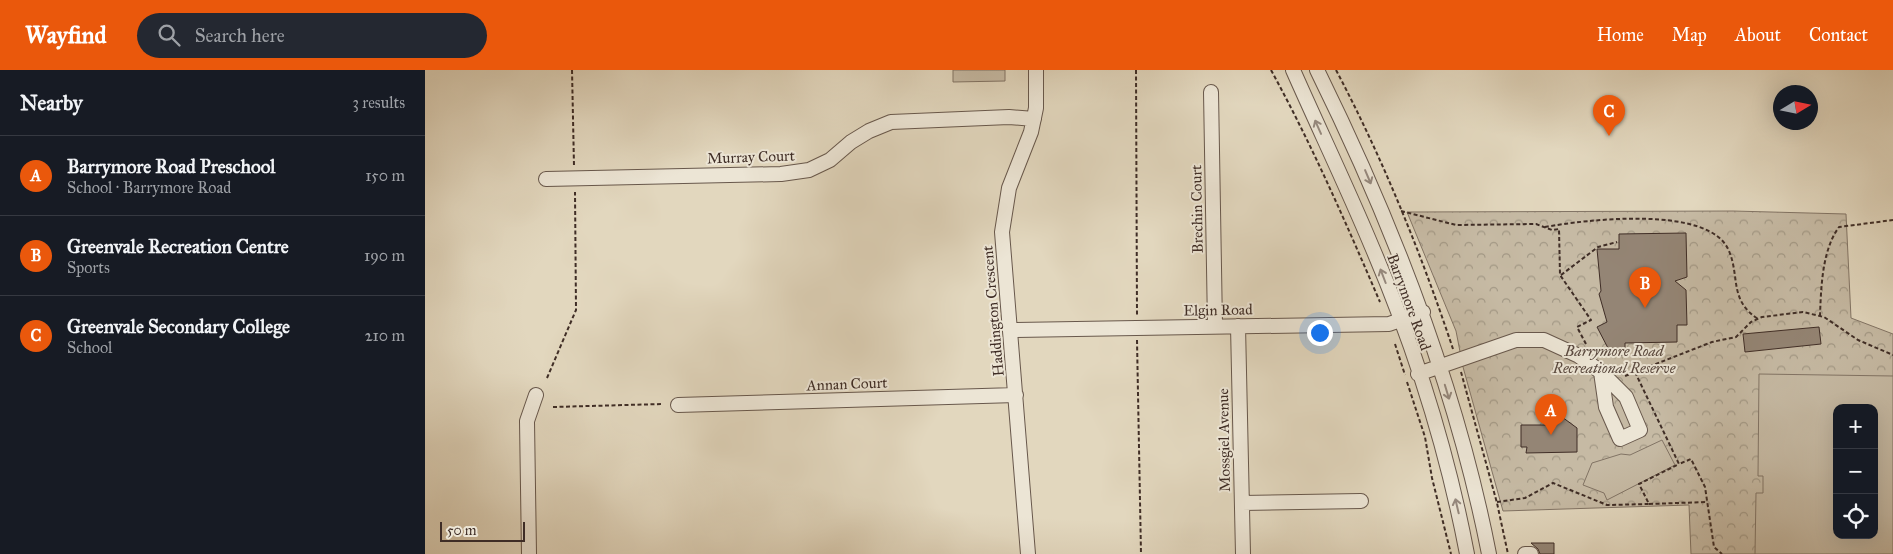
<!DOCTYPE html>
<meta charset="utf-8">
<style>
:root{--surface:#171b24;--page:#242831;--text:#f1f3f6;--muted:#9ea1a6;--line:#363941;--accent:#ea580c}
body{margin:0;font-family:"IM FELL Great Primer",serif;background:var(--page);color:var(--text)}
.controls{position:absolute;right:15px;bottom:15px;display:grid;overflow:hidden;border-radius:10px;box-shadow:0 5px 20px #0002}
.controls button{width:45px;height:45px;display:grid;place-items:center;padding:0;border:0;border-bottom:1px solid var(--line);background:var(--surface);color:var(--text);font:25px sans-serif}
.compass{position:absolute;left:1348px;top:15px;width:45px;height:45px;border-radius:50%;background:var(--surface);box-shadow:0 5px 20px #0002;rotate:80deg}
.scale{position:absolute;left:15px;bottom:12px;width:85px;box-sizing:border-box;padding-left:5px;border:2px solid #3f2d26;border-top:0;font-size:14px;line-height:18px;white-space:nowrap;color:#3f2d26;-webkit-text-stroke:4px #ece5d5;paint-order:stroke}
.you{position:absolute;left:894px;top:262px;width:18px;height:18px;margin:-12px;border:4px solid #fff;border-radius:50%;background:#1a73e8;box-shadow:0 0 0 8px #1a73e833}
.badge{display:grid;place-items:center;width:32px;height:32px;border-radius:50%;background:var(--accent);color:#fff;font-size:16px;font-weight:700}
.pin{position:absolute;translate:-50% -41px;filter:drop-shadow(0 1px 2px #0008)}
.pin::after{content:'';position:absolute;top:26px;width:18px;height:15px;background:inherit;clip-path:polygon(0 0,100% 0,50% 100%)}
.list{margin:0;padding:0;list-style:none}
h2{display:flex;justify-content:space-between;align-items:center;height:65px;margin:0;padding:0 20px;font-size:21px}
h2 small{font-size:16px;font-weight:400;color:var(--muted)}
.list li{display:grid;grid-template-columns:32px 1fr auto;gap:15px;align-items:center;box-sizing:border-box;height:80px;padding:0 20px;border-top:1px solid var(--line)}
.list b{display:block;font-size:19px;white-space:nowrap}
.list p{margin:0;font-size:16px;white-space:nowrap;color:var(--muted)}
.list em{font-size:16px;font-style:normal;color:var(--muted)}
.icon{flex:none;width:28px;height:28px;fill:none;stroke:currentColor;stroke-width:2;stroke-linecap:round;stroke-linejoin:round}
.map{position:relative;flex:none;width:1468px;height:484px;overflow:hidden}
header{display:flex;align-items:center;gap:30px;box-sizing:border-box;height:70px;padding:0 25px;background:var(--accent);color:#fff}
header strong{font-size:24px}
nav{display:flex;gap:28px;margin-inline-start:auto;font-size:18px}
.search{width:350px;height:45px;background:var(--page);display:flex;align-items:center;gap:12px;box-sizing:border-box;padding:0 18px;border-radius:28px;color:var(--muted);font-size:19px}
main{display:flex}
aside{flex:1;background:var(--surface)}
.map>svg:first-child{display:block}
.forest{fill:url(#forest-crowns);stroke:#827465;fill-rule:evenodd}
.pitch{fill:#c6baa4;stroke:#827465;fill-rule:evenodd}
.building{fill:#948575;stroke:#3f2d26}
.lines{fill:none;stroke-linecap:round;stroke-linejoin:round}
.minor-casing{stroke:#68584c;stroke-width:16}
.path{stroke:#3f2d26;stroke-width:2;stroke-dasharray:4 2.5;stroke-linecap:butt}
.minor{stroke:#ece5d5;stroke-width:14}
.oneway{stroke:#96897e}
.labels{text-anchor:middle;stroke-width:4;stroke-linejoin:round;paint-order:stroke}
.street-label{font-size:15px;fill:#3f2d26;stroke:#ece5d5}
.park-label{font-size:15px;font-style:italic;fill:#5a493f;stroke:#ece5d5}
</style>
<header>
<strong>Wayfind</strong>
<div class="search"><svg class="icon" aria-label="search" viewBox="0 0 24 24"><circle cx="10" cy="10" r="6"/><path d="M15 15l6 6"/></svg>Search here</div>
<nav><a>Home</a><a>Map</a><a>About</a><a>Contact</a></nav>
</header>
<main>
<aside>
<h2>Nearby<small>3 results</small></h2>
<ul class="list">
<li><span class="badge">A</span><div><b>Barrymore Road Preschool</b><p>School · Barrymore Road</p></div><em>150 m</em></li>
<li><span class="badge">B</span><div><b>Greenvale Recreation Centre</b><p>Sports</p></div><em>190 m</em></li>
<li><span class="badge">C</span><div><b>Greenvale Secondary College</b><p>School</p></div><em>210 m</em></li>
</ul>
</aside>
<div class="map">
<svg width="1468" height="484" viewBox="0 0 1468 484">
<defs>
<pattern id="forest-crowns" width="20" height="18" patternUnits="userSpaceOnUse" patternTransform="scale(1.25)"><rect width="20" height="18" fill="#c6baa4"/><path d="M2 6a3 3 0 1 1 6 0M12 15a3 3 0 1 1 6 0" fill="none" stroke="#a29885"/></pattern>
</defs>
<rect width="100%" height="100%" fill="#e2d7be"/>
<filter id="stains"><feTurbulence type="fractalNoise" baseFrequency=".004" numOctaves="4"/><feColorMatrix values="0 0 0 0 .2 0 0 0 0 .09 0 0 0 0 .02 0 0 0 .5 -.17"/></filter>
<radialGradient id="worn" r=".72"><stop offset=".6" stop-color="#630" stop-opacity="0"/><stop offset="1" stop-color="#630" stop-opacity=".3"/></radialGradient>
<path class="forest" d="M1308,141L1421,144L1426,248L1468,264V484H1266L1264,435L1078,441L1038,297L1031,261L982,142ZM1412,338H1449V465H1412Z"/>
<path class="pitch" d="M528,0H580V11L528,12Z
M1334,304L1468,306V484H1330L1331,423H1338V406H1333ZM1412,338H1449V465H1412Z
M1237,370L1250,395L1182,430L1179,423L1158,415L1167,393L1196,384L1205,385Z"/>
<path class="building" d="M1261,163L1262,207L1250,211L1261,220L1262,255H1252V272L1200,273V285L1193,286L1191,282L1184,280L1172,257L1182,252L1174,224L1176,221L1172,179H1194V164Z
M1394,257L1396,274L1320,282L1318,264Z
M1128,347H1137L1152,358V382L1101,383L1102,377H1096V355H1128Z
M1106,473H1129V484H1115L1113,479Z"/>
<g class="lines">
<g class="minor-casing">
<path id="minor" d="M868,0C894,59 922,117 947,177C989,275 1022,379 1042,484
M892,0C968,154 1031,315 1064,484
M786,22L790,256
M121,109L356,104L384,100L405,90L426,72L444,61L466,52L584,47L609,49
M813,256L818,484
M586,260L964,254L998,242
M993,304L1091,270H1119L1154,286L1176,302L1201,327L1215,360L1195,369L1181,337L1176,302
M253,335L591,325
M817,433L936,431
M104,484L102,351L111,325
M603,484L577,162L584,118L606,62L611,38V0
M1100,484H1106"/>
</g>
<path class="path" d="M147,0L149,96
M711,0L712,245
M846,0C887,75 921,153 955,232
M911,0C958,89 996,183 1028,279
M976,141L1031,155L1111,154L1127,160L1134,159L1135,205L1166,250L1152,257L1162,276
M1120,157C1159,150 1285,134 1304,181C1315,207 1304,230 1333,249
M1136,205L1173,177L1192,172
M1395,246C1396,218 1397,180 1414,157L1468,150
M712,270L716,484
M970,274L980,305
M1036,302L1072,433L1083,484
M1195,302L1200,306L1287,272L1311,267L1326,252L1337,247L1378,242L1399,247L1433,270L1468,285
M1210,302L1254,394L1266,389L1280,417L1289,477L1297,484
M122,308L151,240L150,122
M982,312L1000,367L1007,408L1026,484
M128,337L237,334
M1072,432L1100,428L1128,413L1182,435L1224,434L1214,414L1254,394
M1224,434L1281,432"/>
<use href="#minor" class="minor"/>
</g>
<defs><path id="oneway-shaft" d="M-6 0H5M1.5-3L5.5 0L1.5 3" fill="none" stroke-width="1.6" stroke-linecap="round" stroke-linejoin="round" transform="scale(1.25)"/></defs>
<g class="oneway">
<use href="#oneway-shaft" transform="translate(893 57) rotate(-114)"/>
<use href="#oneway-shaft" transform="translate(943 107) rotate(67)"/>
<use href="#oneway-shaft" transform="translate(958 206) rotate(-111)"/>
<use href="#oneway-shaft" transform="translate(1022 322) rotate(73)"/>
<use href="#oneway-shaft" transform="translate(1032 436) rotate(-103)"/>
</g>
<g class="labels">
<g class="street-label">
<text transform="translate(326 87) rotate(-2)" y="5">Murray Court</text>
<text transform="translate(772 139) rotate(-91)" y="5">Brechin Court</text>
<text transform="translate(984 232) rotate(70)" y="5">Barrymore Road</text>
<text transform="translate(793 240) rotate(-1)" y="5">Elgin Road</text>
<text transform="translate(568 241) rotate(-95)" y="5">Haddington Crescent</text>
<text transform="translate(422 314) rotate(-2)" y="5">Annan Court</text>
<text transform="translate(799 370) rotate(-91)" y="5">Mossgiel Avenue</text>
</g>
<g class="park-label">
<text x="1189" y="286">Barrymore Road<tspan x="1189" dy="17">Recreational Reserve</tspan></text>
</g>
</g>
<rect width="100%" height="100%" filter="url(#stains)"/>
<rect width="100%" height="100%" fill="url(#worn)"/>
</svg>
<div class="controls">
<button>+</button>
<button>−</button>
<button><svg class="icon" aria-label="locate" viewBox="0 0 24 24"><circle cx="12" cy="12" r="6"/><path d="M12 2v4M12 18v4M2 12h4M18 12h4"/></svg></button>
</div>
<svg class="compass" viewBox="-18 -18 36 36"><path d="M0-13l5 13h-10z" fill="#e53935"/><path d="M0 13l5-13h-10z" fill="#9ea1a6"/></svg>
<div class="scale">50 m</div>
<div class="you"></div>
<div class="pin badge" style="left:1126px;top:365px">A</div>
<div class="pin badge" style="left:1220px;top:238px">B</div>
<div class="pin badge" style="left:1184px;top:66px">C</div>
</div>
</main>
